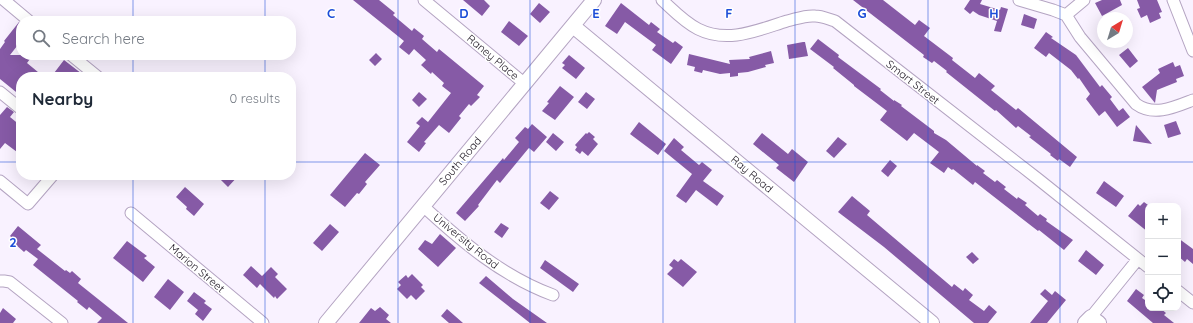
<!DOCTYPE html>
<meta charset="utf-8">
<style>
:root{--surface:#fff;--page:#f6f6f7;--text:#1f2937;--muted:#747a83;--line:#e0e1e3}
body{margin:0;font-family:Quicksand,sans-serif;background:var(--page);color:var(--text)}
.controls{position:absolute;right:12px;bottom:12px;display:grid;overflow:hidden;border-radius:8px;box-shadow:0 4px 16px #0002}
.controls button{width:36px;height:36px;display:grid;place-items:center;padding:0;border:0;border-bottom:1px solid var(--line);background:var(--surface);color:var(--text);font:20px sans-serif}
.compass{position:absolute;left:1097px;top:12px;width:36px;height:36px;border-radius:50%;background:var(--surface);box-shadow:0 4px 16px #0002;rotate:38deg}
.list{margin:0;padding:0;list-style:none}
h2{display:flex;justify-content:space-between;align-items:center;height:52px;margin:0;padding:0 16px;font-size:17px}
h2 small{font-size:13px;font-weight:400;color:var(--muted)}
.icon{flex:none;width:22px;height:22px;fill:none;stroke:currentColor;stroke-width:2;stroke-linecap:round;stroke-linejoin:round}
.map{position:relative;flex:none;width:1193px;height:323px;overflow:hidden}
.search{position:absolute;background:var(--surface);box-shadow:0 4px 16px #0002;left:16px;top:16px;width:280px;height:44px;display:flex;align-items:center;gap:10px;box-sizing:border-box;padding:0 14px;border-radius:16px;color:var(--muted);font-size:15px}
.panel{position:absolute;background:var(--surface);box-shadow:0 4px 16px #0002;left:16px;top:72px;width:280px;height:108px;border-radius:16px}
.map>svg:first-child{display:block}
.building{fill:#865aa6}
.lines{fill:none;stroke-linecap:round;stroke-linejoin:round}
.minor-casing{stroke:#b4a4c2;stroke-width:13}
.tertiary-casing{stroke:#b4a4c2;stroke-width:16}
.minor{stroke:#fff;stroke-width:11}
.tertiary{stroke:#fff;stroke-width:14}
.grid{fill:none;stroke:#1d4ed8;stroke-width:1;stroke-opacity:0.55}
.labels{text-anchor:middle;stroke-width:3;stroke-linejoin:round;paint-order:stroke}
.street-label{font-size:11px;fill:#1d1722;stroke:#fff}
.grid-label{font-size:13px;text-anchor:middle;font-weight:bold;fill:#1d4ed8;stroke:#fff;stroke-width:3;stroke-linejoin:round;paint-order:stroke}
</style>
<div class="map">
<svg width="1193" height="323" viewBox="0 0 1193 323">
<rect width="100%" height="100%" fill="#f9f2ff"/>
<path class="building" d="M353,0H379L395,13L393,15L412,31L414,28L424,36L422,39L437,52L439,49L484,86L477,95L480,97L471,106L469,104L459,116L461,118L449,133L439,125L424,142L426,143L419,152L407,142L420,126L416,123L422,117L428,122L451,93L442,86L444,83L432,72L431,74L421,65L426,60L414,49L409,55L399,47L404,41Z
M463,0H484L490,6L482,16Z
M853,0H883L915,25L919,20L930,28L924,36L953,58L952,60L975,78L979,73L995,86L991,90L1016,110L1018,108L1077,157L1070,167L1059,159L1058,161L1050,155L1051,154L1029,137L1031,136L1018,126L1016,128L996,110L995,111L946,72L947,71L934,61L932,63L923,57L924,55Z
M970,0H982L980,4L1000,10L1001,7L1008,9L1001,32L994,31L997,21L979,15L973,11L970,14L964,9Z
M1102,0H1120L1122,5L1102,16L1095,3Z
M1137,0H1157L1162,12L1159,13L1161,18L1150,23L1147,15L1141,18L1137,9L1140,8Z
M539,3L550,12L540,23L530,14Z
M621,3L649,25L651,22L660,29L657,32L673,43L675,41L683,47L671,64L652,50L656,45L625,22L617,34L605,26Z
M1024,14L1037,19L1034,29L1021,25Z
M509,21L528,36L519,46L501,32Z
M19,22L21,23V41L10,55H33L27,63L44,77H21V96L0,79V49L5,42L4,41Z
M1046,32L1053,37L1051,38L1076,55L1100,87L1102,85L1112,97L1110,99L1119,111L1123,108L1130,117L1117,127L1105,111L1099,116L1086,99L1090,94L1079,78L1078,79L1071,70L1049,53L1046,57L1034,48Z
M818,39L839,55L838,57L881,89L880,90L894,101V100L902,105L901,106L934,131V133L946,140L977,166V165L985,171L983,173L995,182L997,180L1006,187L1004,189L1017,199L1018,197L1027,203L1025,205L1038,216L1040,214L1047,219L1046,221L1073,240L1064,250L1039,230L1038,231L975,182L973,185L953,169L952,170L948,167L944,173L930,163L939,152L914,133L907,141L880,120L887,111L854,86V85L833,68L834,67L810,49Z
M803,42H805L808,56L789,59L787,45Z
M1128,48L1138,61L1130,68L1119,55Z
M771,51L774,63L765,65L766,67L748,72L738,73V76L730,77V73L720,74L703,70L702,73L694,71L695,67L687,65L689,54L730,64L729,60L750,59L749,57Z
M376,53L382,59L375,66L369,60Z
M569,55L585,68L576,79L562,68L565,65L562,63Z
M64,60L86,77H51Z
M1173,62L1175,67L1180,65L1184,76L1176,79L1177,82L1157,90L1155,103L1142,87L1160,73L1158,69Z
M560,86L574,97L555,120L542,111L549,103L547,102Z
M419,92L427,99L419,107L412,100Z
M586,92L595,99L587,109L578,102Z
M7,107L14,112L10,117L21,126V155L5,143L0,149V115Z
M1176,121L1181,134L1168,138L1164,125Z
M639,122L666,144L658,155L630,134Z
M532,124L547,137L534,152L529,148L528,149L500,183L497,180L478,205L479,206L465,221L456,213L503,158L504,160L519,142L515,138L525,127L528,129Z
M1136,125L1152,144L1133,141Z
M589,132L595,137L593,139L598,144L588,156L582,151L580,154L575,150L577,147L575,145L586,133L587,134Z
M553,133L564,142L556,151L546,142Z
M762,133L788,154L792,149L808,162L794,182L776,168L779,165L753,144Z
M838,137L847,144L834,158L826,151Z
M674,138L684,147L681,150L699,165L702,162L712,170L703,181L724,196L717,206L696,190L686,203L676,196L692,174L664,151Z
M365,153L380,165L365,182L367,184L359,194L357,193L345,207L330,195Z
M890,160L897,166L888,177L881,171Z
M216,175H239L228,187Z
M1104,181L1124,196L1116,207L1096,193Z
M185,187L204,204L194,216L186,209L187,207L176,197Z
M550,191L559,198L549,210L540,203Z
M852,196L870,211L867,215L952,287L954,284L963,291L965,288L973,295L969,300L984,311L989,305L997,312L988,323H974L884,247L838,212Z
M1144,202L1148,205V232L1128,216L1138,204L1140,206Z
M501,223L509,228L502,238L494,232Z
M330,224L339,232L322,251L313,243Z
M18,226L41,245L37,249L65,271L66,270L70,273L72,271L81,279L78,283L128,323H97L102,318L89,307L87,310L77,302L78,301L33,265L38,259L26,250L24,252L15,244L17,242L10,236Z
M440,234L456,248L438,267L418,249L425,240L432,244Z
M1178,238L1193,249V264L1187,259L1185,262L1178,256Z
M127,241L147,256L144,258L155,267L143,282L113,258Z
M1086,250L1104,265L1096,275L1078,261Z
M972,252L979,259L973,264L966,257Z
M674,259L678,262L681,259L697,272L683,287L667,274L673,268L669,265Z
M545,260L579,284L573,292L540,268Z
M251,266L262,276L271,267L278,274L275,277L287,289L277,299L275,296L274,298L260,284L257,288L243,275Z
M412,274L423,285L421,287L425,291L416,300L411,295L407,299L397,289L401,285L398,282L406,275L408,278Z
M486,276L513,299L547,323H530L516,312L479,283Z
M168,279L184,292L170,310L154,297Z
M1045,289L1052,295L1055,291L1066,300L1047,323H1030L1048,301L1040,294Z
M1136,289L1144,295L1142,298L1148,302V308H1160L1166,313L1164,315L1174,323H1153L1127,301Z
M194,292L206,301L204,303L212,309L203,321L195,314L198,310L187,301Z
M380,307L389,315L386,319L391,323H359L371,308L375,311Z
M3,308L16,319L13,323H0V313Z
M447,309L463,323H449L441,316Z"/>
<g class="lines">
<g class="minor-casing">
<path id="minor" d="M4,0L29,21
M424,0L525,84
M662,0C673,10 684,22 698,29C728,44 758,30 787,21C796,19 805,15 815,16C822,16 828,19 835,21L1038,179L1148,267
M1019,0L1053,10L1066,15L1080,37L1136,104C1154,117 1175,107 1193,100
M1173,0L1193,51
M1066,15L1084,0
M71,55L98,77
M0,92L21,109
M0,181L28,204L53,175
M423,206C462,242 502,276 553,295
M131,213L263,323
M0,281H4L10,282L62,323
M1178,291L1193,303
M1091,317L1138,259"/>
</g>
<g class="tertiary-casing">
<path id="tertiary" d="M573,26L932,323
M326,323L594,0
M1085,323L1091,317L1099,323"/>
</g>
<use href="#minor" class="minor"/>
<use href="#tertiary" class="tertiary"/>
</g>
<path class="grid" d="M133,0V21M265,0V21M398,0V323M530,0V323M663,0V323M795,0V323M928,0V323M1060,0V323M133,55V77M265,55V77M0,162H21M291,162H1193M133,175V323M265,175V323"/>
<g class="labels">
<g class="street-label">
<text transform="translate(493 57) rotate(40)" y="4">Raney Place</text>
<text transform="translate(913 82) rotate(38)" y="4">Smart Street</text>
<text transform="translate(460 161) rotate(-50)" y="4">South Road</text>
<text transform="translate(752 174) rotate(40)" y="4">Ray Road</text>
<text transform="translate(466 241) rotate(39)" y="4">University Road</text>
<text transform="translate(197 268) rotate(40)" y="4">Marion Street</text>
</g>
</g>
<g class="grid-label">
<text x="331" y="18">C</text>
<text x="464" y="18">D</text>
<text x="596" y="18">E</text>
<text x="729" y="18">F</text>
<text x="862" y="18">G</text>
<text x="994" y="18">H</text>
<text x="13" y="247">2</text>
</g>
</svg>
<div class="controls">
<button>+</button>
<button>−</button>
<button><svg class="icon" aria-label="locate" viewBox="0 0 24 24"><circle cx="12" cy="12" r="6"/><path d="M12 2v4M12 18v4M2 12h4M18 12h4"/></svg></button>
</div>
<svg class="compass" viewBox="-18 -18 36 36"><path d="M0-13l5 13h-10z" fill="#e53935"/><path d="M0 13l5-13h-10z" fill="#747a83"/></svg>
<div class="search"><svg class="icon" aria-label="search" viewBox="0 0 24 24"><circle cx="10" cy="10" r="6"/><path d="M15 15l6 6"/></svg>Search here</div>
<section class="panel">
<h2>Nearby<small>0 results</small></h2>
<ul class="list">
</ul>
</section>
</div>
